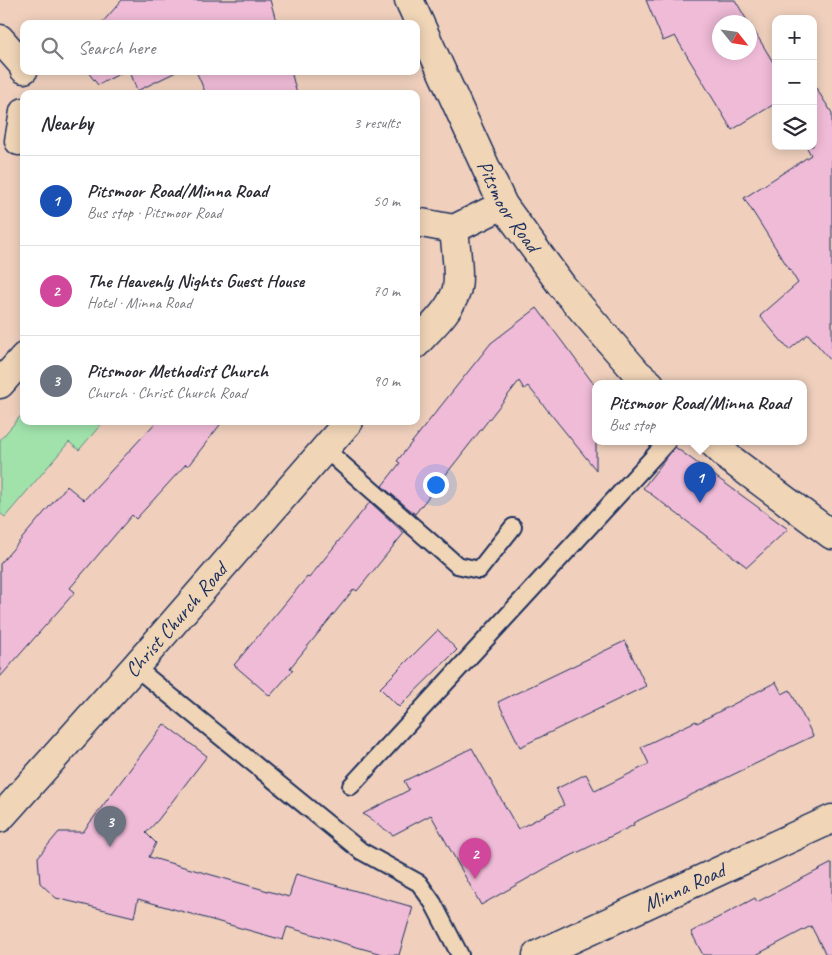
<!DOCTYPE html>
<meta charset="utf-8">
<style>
:root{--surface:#fff;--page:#f7f7f7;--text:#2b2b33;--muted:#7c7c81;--line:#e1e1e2;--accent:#d1495b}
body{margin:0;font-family:Caveat,sans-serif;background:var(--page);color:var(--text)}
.controls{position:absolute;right:15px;top:15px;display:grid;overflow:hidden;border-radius:10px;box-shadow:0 2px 12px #0003}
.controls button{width:45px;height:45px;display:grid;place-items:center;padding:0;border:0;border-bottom:1px solid var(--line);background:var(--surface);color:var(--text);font:25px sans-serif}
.compass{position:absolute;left:712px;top:15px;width:45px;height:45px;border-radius:50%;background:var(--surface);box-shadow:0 2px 12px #0003;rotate:120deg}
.you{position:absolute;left:435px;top:484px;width:18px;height:18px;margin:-12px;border:4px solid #fff;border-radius:50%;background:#1a73e8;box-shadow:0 0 0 8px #1a73e833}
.badge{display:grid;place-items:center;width:32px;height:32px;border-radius:50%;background:var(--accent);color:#fff;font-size:16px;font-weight:700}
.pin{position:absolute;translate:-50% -41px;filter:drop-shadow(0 1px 2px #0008)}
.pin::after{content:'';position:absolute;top:26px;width:18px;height:15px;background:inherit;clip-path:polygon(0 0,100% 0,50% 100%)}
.popup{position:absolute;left:592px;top:380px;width:215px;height:65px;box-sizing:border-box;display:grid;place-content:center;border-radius:10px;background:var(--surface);filter:drop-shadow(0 1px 4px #0005);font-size:16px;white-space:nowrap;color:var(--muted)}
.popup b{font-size:19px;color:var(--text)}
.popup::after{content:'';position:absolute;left:50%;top:100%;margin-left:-10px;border:10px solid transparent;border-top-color:var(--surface)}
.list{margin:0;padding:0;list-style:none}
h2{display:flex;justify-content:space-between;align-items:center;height:65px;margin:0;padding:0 20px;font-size:21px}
h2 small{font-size:16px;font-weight:400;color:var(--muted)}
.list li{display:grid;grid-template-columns:32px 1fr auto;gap:15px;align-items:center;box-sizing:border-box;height:90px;padding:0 20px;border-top:1px solid var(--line)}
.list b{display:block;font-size:19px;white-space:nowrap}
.list p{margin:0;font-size:16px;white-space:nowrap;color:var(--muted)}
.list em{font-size:16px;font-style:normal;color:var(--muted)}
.icon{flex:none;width:28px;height:28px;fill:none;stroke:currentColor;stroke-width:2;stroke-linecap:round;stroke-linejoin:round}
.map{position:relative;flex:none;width:832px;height:955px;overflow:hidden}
.search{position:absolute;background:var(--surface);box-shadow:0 2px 12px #0003;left:20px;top:20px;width:400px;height:55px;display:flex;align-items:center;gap:12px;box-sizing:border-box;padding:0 18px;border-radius:10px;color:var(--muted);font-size:19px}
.panel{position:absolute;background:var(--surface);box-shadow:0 2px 12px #0003;left:20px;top:90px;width:400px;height:335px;border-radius:10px}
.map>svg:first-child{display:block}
.green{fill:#a1e2ab;stroke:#5e8884}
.building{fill:#f0bbd7;stroke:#1b2f5e}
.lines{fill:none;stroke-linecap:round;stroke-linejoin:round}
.service-casing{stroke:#1b2f5e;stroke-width:20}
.minor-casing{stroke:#1b2f5e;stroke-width:31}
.tertiary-casing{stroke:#1b2f5e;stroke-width:31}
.secondary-casing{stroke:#1b2f5e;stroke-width:31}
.service{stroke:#f0d5b7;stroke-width:16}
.minor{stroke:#f0d5b7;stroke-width:28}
.tertiary{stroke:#f0d5b7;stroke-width:28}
.secondary{stroke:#f0d5b7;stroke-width:28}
.labels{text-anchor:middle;stroke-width:4.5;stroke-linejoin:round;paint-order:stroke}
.street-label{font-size:21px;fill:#1b2f5e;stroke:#f0d5b7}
</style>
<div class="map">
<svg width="832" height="955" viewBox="0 0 832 955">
<rect width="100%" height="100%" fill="#f0d0bd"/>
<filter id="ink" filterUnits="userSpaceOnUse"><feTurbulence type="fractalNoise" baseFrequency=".02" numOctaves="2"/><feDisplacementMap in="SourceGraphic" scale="10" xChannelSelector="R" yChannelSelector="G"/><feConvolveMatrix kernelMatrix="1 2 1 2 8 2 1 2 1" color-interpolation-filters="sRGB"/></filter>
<g filter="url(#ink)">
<path class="green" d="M24,412V421H104L79,450L69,442L5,517L0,513V440Z"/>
<path class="building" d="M122,0H270L277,24H101Z
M646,0H735L748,22H720V52H750V24L776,67V103L732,130L675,36L663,41Z
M87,71H125L98,85Z
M130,71H178L137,91Z
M196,71H291L297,94H206Z
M816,88L832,113V362L808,334L789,350L760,316L798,283L744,198L811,155L806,146H813V89Z
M537,308L596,387V470L528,386L524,389L519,381L415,514L382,486L400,463L397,461L491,343Z
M157,421H223L188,466L186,464L136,519L132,515L70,588L75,592L0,677V564L67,486L84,500Z
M675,447L788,529L747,567L643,488Z
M370,502L404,533L357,591L354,589L290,668L293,670L270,696L234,665L307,577L309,578Z
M438,630L457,650L399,707L380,688Z
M625,641L646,686L520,747L498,702Z
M776,682L782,694L790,690L813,736L633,823L634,825L548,867L481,905L431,815L393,835L363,814L409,790L404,781L472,748L518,829L564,805L556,789L586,774L595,791L649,764L641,747L696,721L697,723Z
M164,724L207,756L158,820L146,833L156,843L149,857L289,897L296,874L413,907L399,955H385L287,927L283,940L138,899L134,917L56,898L40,883L38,857L59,832H83Z
M832,863V955H826L811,926L756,955H703L691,932L755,898L757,902Z"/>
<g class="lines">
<g class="service-casing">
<path id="service" d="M325,449L457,565L479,570L513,527
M135,667L361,851L419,883L433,903L460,955
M351,786L667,442"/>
</g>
<g class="minor-casing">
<g id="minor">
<path d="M0,39L23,65L24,69"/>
<path d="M19,141L24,112"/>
<path d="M416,222L454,229L503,205"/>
<path d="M416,344C430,328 449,312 456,292C461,278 455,244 454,229"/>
<path d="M0,384L24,357"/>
<path id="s1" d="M0,818L135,667L349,421"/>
</g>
</g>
<g class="tertiary-casing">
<g id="tertiary">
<path id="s2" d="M409,0L503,205L562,286L637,373L650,384"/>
<path d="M712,442L729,458L832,535"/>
</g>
</g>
<g class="secondary-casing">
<g id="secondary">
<path id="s3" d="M537,955L832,819"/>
</g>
</g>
<use href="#service" class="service"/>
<use href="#minor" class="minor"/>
<use href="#tertiary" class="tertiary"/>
<use href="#secondary" class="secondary"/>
</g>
</g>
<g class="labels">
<g class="street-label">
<text dy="7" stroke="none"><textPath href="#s2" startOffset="229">Pitsmoor Road</textPath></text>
<text dy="7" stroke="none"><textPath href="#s1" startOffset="265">Christ Church Road</textPath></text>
<text dy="7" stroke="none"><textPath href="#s3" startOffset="162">Minna Road</textPath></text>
</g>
</g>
</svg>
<div class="controls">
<button>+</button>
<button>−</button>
<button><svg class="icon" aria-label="layers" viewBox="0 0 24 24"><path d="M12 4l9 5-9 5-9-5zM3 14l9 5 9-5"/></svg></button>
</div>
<svg class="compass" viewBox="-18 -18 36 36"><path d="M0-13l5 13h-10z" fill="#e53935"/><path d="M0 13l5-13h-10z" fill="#7c7c81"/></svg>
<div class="you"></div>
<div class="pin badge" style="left:700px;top:503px;background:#1a4fb4">1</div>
<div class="popup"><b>Pitsmoor Road/Minna Road</b>Bus stop</div>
<div class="pin badge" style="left:475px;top:879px;background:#d1479c">2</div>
<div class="pin badge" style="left:110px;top:847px;background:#6b7280">3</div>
<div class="search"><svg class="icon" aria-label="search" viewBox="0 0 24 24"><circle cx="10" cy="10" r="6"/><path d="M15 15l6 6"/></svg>Search here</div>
<section class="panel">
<h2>Nearby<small>3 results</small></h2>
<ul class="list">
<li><span class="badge" style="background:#1a4fb4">1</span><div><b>Pitsmoor Road/Minna Road</b><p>Bus stop · Pitsmoor Road</p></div><em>50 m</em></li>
<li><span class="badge" style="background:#d1479c">2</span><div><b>The Heavenly Nights Guest House</b><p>Hotel · Minna Road</p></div><em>70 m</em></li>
<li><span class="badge" style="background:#6b7280">3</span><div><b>Pitsmoor Methodist Church</b><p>Church · Christ Church Road</p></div><em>90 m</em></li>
</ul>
</section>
</div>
